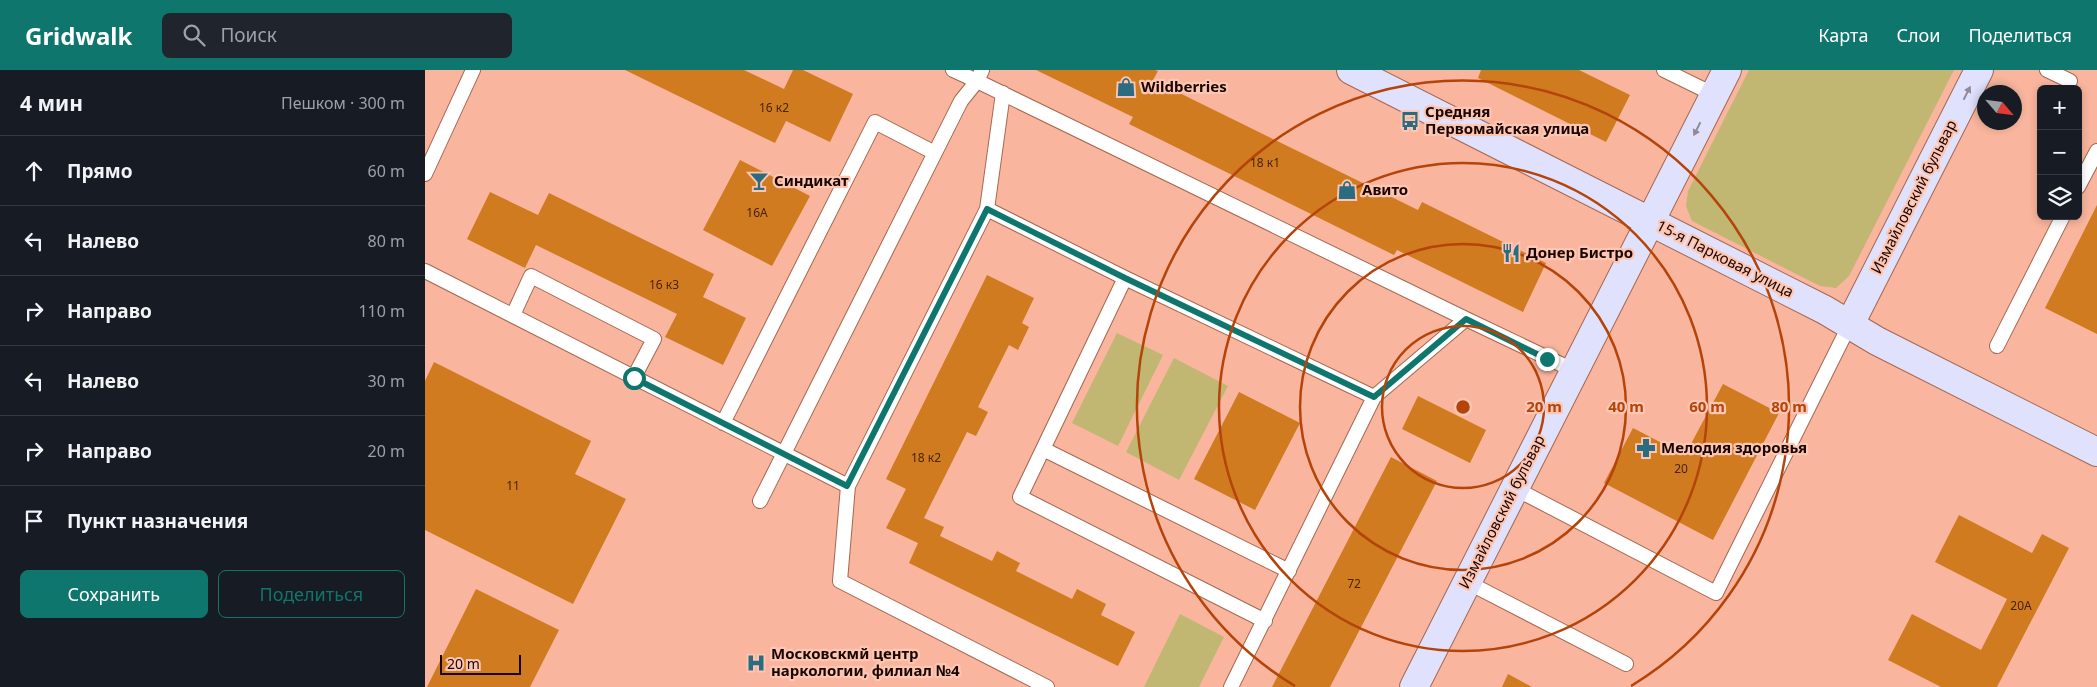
<!DOCTYPE html>
<html lang="ru">
<meta charset="utf-8">
<style>
:root{--surface:#171b24;--page:#20242c;--text:#f1f3f6;--muted:#9ea1a6;--line:#363941;--accent:#0f766e}
body{margin:0;font-family:"Noto Sans",sans-serif;background:var(--page);color:var(--text)}
.controls{position:absolute;right:15px;top:15px;display:grid;overflow:hidden;border-radius:8px;box-shadow:0 2px 8px #0003}
.controls button{width:45px;height:45px;display:grid;place-items:center;padding:0;border:0;border-bottom:1px solid var(--line);background:var(--surface);color:var(--text);font:25px sans-serif}
.compass{position:absolute;left:1552px;top:15px;width:45px;height:45px;border-radius:50%;background:var(--surface);box-shadow:0 2px 8px #0003;rotate:118deg}
.scale{position:absolute;left:15px;bottom:12px;width:81px;box-sizing:border-box;padding-left:5px;border:2px solid #1a0501;border-top:0;font-size:14px;line-height:18px;white-space:nowrap;color:#1a0501;-webkit-text-stroke:4px #fdc6b3;paint-order:stroke}
.stop{position:absolute;width:15px;height:15px;margin:-11px;border:4px solid #0f766e;border-radius:50%;background:#fff}
.stop.end{background:#0f766e;border-color:#fff;box-shadow:0 1px 5px #0008}
.list{margin:0;padding:0;list-style:none}
h2{display:flex;justify-content:space-between;align-items:center;height:65px;margin:0;padding:0 20px;font-size:21px}
h2 small{font-size:16px;font-weight:400;color:var(--muted)}
.list li{display:grid;grid-template-columns:32px 1fr auto;gap:15px;align-items:center;box-sizing:border-box;height:70px;padding:0 20px;border-top:1px solid var(--line)}
.list b{display:block;font-size:19px;white-space:nowrap}
.list em{font-size:16px;font-style:normal;color:var(--muted)}
.actions{display:flex;gap:10px;padding:15px 20px}
.actions a{flex:1;padding:11px 0;border:1px solid var(--accent);border-radius:8px;text-align:center;font-size:18px;color:var(--accent)}
.actions .main{background:var(--accent);color:#fff}
.icon{flex:none;width:28px;height:28px;fill:none;stroke:currentColor;stroke-width:2;stroke-linecap:round;stroke-linejoin:round}
.map{position:relative;flex:none;width:1672px;height:617px;overflow:hidden}
header{display:flex;align-items:center;gap:30px;box-sizing:border-box;height:70px;padding:0 25px;background:var(--accent);color:#fff}
header strong{font-size:24px}
nav{display:flex;gap:28px;margin-inline-start:auto;font-size:18px}
.search{width:350px;height:45px;background:var(--page);display:flex;align-items:center;gap:12px;box-sizing:border-box;padding:0 18px;border-radius:8px;color:var(--muted);font-size:19px}
main{display:flex}
aside{flex:1;background:var(--surface)}
.map>svg:first-child{display:block}
.green{fill:#c1b772}
.building{fill:#d07b20}
.lines{fill:none;stroke-linecap:round;stroke-linejoin:round}
.lane-casing{stroke:#a46751;stroke-width:16}
.secondary-casing{stroke:#a46751;stroke-width:30}
.lane{stroke:#fff;stroke-width:14}
.secondary{stroke:#e0e1fc;stroke-width:28}
.oneway{fill:#918998}
.route{stroke:#0f766e;stroke-width:6}
.ring{fill:none;stroke:#b44409;stroke-width:2.5}
.labels{text-anchor:middle;stroke-width:4.5;stroke-linejoin:round;paint-order:stroke}
.number-label{font-size:12px;fill:#482209}
.poi-label{font-size:15px;font-weight:bold;fill:#1a0501;stroke:#fdc6b3;text-anchor:start}
.street-label{font-size:15px;fill:#1a0501;stroke:#fdc6b3}
.centre{fill:#b44409;stroke:#fdc6b3;stroke-width:2.5}
.ring-label{font-size:15px;text-anchor:middle;font-weight:bold;fill:#b44409;stroke:#fdc6b3;stroke-width:4.5;stroke-linejoin:round;paint-order:stroke}
</style>
<header>
<strong>Gridwalk</strong>
<div class="search"><svg class="icon" aria-label="search" viewBox="0 0 24 24"><circle cx="10" cy="10" r="6"/><path d="M15 15l6 6"/></svg>Поиск</div>
<nav><a>Карта</a><a>Слои</a><a>Поделиться</a></nav>
</header>
<main>
<aside>
<h2>4 мин<small>Пешком · 300 m</small></h2>
<ul class="list">
<li><svg class="icon" aria-label="ahead" viewBox="0 0 24 24"><path d="M12 20V5M6 11l6-6 6 6"/></svg><div><b>Прямо</b></div><em>60 m</em></li>
<li><svg class="icon" aria-label="left" viewBox="0 0 24 24"><path d="M17 20v-9H6M10 6l-5 5 5 5"/></svg><div><b>Налево</b></div><em>80 m</em></li>
<li><svg class="icon" aria-label="right" viewBox="0 0 24 24"><path d="M7 20v-9h11M14 6l5 5-5 5"/></svg><div><b>Направо</b></div><em>110 m</em></li>
<li><svg class="icon" aria-label="left" viewBox="0 0 24 24"><path d="M17 20v-9H6M10 6l-5 5 5 5"/></svg><div><b>Налево</b></div><em>30 m</em></li>
<li><svg class="icon" aria-label="right" viewBox="0 0 24 24"><path d="M7 20v-9h11M14 6l5 5-5 5"/></svg><div><b>Направо</b></div><em>20 m</em></li>
<li><svg class="icon" aria-label="arrive" viewBox="0 0 24 24"><path d="M6 21V4h12l-3 4 3 4H6"/></svg><div><b>Пункт назначения</b></div></li>
</ul>
<div class="actions"><a class="main">Сохранить</a><a>Поделиться</a></div>
</aside>
<div class="map">
<svg width="1672" height="617" viewBox="0 0 1672 617">
<rect width="100%" height="100%" fill="#f9b59d"/>
<path class="green" d="M1324,0H1529L1424,206L1411,218L1395,216L1267,151L1261,136L1263,121Z
M692,263L738,285L693,376L647,353Z
M749,288L803,316L754,410L701,382Z
M755,544L799,567L774,617H719Z"/>
<path class="building" d="M200,0H319L359,19L368,0H378L428,24L405,72L361,51L350,73Z
M611,0H730L733,1L728,10L993,140L997,132L1121,193L1098,242L972,180L969,185L704,54L708,47Z
M1056,0H1154L1205,25L1181,72L1053,8Z
M315,90L385,126L347,196L278,160Z
M65,122L113,145L124,123L289,204L278,227L321,248L298,295L240,267L252,244L111,175L100,198L42,169Z
M1672,135V264L1620,238Z
M562,205L609,228L597,253L604,257L593,280L584,275L553,337L563,342L551,366L542,362L499,448L519,457L515,466L567,491L572,481L595,493L591,501L647,529L652,519L681,534L676,545L710,562L693,596L484,493L493,473L461,458L481,419L461,409Z
M9,292L166,371L150,404L201,429L148,534L0,460V311Z
M1298,314L1354,343L1288,470L1179,413L1208,358L1260,385Z
M814,322L875,353L830,440L769,409Z
M993,326L1061,360L1045,393L977,359Z
M966,387L1012,411L905,617H847Z
M1534,445L1607,483L1617,464L1644,478L1572,617H1516L1463,590L1487,544L1556,580L1582,529L1510,492Z
M51,519L134,560L105,617H2Z
M1083,604L1107,617H1077Z"/>
<g class="lines">
<g class="lane-casing">
<path id="lane" d="M557,0L552,11L1041,249
M1239,0L1290,25
M1622,0L1645,11
M0,104L48,0
M1653,117L1672,81
M562,139L578,23
M0,201L423,416
M700,208L595,427L840,551
M88,245L106,206L229,269L209,307
M1572,276L1638,146
M298,353L450,52L510,83
M618,379L864,501
M1089,418L1291,523L1425,254
M335,431L536,31L552,11L528,0
M1042,512L1201,594
M622,617L415,511L423,416L562,139L700,208L949,327
M806,617L949,327L1041,249L1148,300"/>
</g>
<g class="secondary-casing">
<path id="secondary" d="M926,0L1400,240L1452,271L1672,382
M1425,254L1554,0
M989,617L1302,0"/>
</g>
<use href="#lane" class="lane"/>
<use href="#secondary" class="secondary"/>
</g>
<defs><path id="oneway-solid" d="M-6-.8H1V-3.2L6.5 0L1 3.2V.8H-6Z" transform="scale(1.25)"/></defs>
<g class="oneway">
<use href="#oneway-solid" transform="translate(1542 23) rotate(-63)"/>
<use href="#oneway-solid" transform="translate(1272 59) rotate(117)"/>
</g>
<g class="lines">
<path class="route" d="M209,308L422,416L562,139L700,208L949,327L1041,249L1122,289"/>
</g>
<g class="ring">
<circle cx="1038" cy="337" r="81"/>
<circle cx="1038" cy="337" r="163"/>
<circle cx="1038" cy="337" r="244"/>
<path d="M870 616A326 326 0 1 1 1206 616"/>
</g>
<defs>
<g id="shop-bare" transform="scale(1.5)"><path d="M-5-2.5h2.3a2.7 3.5 0 0 1 5.4 0H5L5.5 6h-11ZM-1.5-2.5h3a1.5 2.3 0 0 0-3 0Z" fill="#2b6c80" stroke="#fdc6b3" stroke-width="2.5" paint-order="stroke"/></g>
<g id="bus-bare" transform="scale(1.5)"><path d="M-5-6H5V4H4V6H2V4H-2V6H-4V4H-5ZM-3.5-4V0h7V-4ZM-3.5 1.2v1.5H-2V1.2ZM2 1.2v1.5H3.5V1.2Z" fill="#2b6c80" stroke="#fdc6b3" stroke-width="2.5" paint-order="stroke"/></g>
<g id="bar-bare" transform="scale(1.5)"><path d="M-6-5H6L.8 .8V4.5H3.5V6h-7V4.5H-.8V.8Z" fill="#2b6c80" stroke="#fdc6b3" stroke-width="2.5" paint-order="stroke"/></g>
<g id="restaurant-bare" transform="scale(1.5)"><path d="M-5-6h1v4h1v-4h1v4h1v-4h1v5L-1.5 .5V6h-2V.5L-5-1ZM5-6V6H3V1.5H1.5Q1.5-4 5-6Z" fill="#2b6c80" stroke="#fdc6b3" stroke-width="2.5" paint-order="stroke"/></g>
<g id="pharmacy-bare" transform="scale(1.5)"><path d="M-2-6h4v4h4v4h-4v4h-4v-4h-4v-4h4Z" fill="#2b6c80" stroke="#fdc6b3" stroke-width="2.5" paint-order="stroke"/></g>
<g id="hospital-bare" transform="scale(1.5)"><path d="M-5-5h3v3.5h4V-5h3V5h-3V1.5h-4V5h-3Z" fill="#2b6c80" stroke="#fdc6b3" stroke-width="2.5" paint-order="stroke"/></g>
</defs>
<g fill-rule="evenodd">
<use href="#shop-bare" x="701" y="17"/>
<use href="#bus-bare" x="985" y="51"/>
<use href="#bar-bare" x="334" y="111"/>
<use href="#shop-bare" x="922" y="120"/>
<use href="#restaurant-bare" x="1086" y="183"/>
<use href="#pharmacy-bare" x="1221" y="378"/>
<use href="#hospital-bare" x="331" y="593"/>
</g>
<g class="labels">
<g class="number-label">
<text x="349" y="42">16 к2</text>
<text x="840" y="97">18 к1</text>
<text x="332" y="147">16А</text>
<text x="239" y="219">16 к3</text>
<text x="501" y="392">18 к2</text>
<text x="1256" y="403">20</text>
<text x="88" y="420">11</text>
<text x="929" y="518">72</text>
<text x="1596" y="540">20А</text>
</g>
<g class="poi-label">
<text x="716" y="22">Wildberries</text>
<text x="1000" y="47">Средняя<tspan x="1000" dy="17">Первомайская улица</tspan></text>
<text x="349" y="116">Синдикат</text>
<text x="937" y="125">Авито</text>
<text x="1101" y="188">Донер Бистро</text>
<text x="1236" y="383">Мелодия здоровья</text>
<text x="346" y="589">Московскмй центр<tspan x="346" dy="17">наркологии, филиал №4</tspan></text>
</g>
<g class="street-label">
<text transform="translate(1489 127) rotate(-63)" y="5">Измайловский бульвар</text>
<text transform="translate(1300 189) rotate(27)" y="5">15-я Парковая улица</text>
<text transform="translate(1077 442) rotate(-63)" y="5">Измайловский бульвар</text>
</g>
</g>
<circle cx="1038" cy="337" r="8" class="centre"/>
<g class="ring-label">
<text x="1119" y="342">20 m</text>
<text x="1201" y="342">40 m</text>
<text x="1282" y="342">60 m</text>
<text x="1364" y="342">80 m</text>
</g>
</svg>
<div class="controls">
<button>+</button>
<button>−</button>
<button><svg class="icon" aria-label="layers" viewBox="0 0 24 24"><path d="M12 4l9 5-9 5-9-5zM3 14l9 5 9-5"/></svg></button>
</div>
<svg class="compass" viewBox="-18 -18 36 36"><path d="M0-13l5 13h-10z" fill="#e53935"/><path d="M0 13l5-13h-10z" fill="#9ea1a6"/></svg>
<div class="scale">20 m</div>
<div class="stop" style="left:209px;top:308px"></div>
<div class="stop end" style="left:1122px;top:289px"></div>
</div>
</main>
